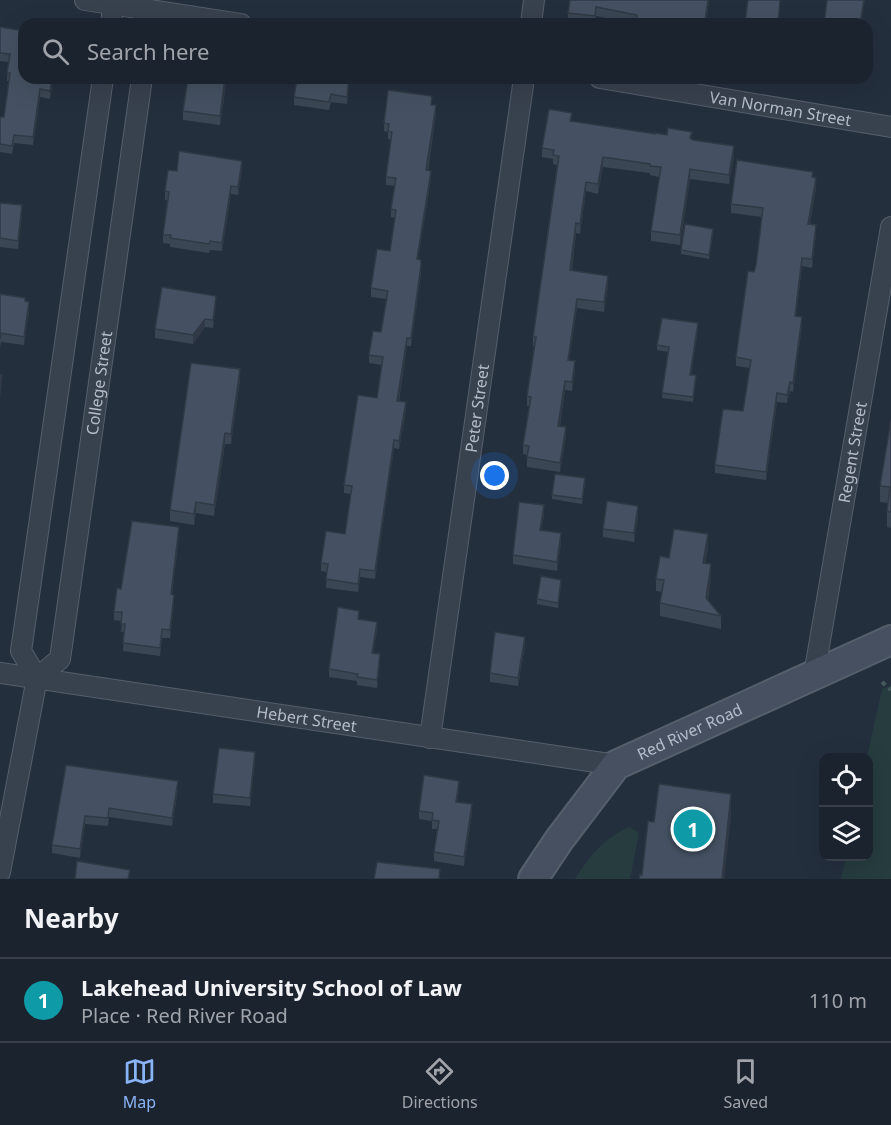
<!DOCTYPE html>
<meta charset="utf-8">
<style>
:root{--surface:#1b232e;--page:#242b36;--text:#f1f3f6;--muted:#a0a4aa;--line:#39404a;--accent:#8ab4f8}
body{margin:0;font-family:"Noto Sans",sans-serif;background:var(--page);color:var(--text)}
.controls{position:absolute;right:18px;bottom:18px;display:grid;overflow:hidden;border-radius:12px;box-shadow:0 6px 24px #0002}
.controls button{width:54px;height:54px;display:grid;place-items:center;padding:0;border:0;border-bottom:2px solid var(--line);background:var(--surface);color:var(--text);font:30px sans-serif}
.you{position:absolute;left:495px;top:476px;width:21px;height:21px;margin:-15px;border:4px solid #fff;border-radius:50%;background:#1a73e8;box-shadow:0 0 0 9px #1a73e833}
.badge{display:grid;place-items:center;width:39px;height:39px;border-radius:50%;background:var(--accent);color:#fff;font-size:20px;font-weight:700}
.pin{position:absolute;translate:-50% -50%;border:3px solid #fff;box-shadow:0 2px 6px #0006}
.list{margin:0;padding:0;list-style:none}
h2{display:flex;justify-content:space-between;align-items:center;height:78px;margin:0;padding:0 24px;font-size:26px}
h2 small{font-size:20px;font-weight:400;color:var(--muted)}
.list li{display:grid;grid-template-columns:39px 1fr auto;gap:18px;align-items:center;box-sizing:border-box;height:84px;padding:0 24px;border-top:2px solid var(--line)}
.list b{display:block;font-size:22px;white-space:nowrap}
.list p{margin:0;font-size:20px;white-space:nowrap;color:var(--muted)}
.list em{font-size:20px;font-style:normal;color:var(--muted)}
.icon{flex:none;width:33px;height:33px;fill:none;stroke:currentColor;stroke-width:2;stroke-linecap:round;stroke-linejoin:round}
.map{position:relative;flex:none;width:891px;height:879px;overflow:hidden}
.search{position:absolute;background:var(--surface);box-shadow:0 6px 24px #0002;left:18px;right:18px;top:18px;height:66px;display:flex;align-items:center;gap:15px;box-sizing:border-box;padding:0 21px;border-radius:18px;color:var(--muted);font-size:22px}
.sheet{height:162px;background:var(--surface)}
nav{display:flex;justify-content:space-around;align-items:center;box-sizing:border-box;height:84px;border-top:2px solid var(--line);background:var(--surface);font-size:16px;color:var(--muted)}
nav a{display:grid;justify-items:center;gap:3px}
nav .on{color:var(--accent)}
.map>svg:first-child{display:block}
.green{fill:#263c3f}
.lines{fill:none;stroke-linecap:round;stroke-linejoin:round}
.minor-casing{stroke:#565f6c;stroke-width:22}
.secondary-casing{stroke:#565f6c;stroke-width:32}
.path{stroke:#44595c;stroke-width:4;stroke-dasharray:4.5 4.5;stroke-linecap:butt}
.minor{stroke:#38414e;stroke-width:20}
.secondary{stroke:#465061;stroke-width:28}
.wall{fill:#3b4654}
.shaded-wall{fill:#303945}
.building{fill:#455162;stroke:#303945;stroke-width:1.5}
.labels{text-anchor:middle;stroke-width:4.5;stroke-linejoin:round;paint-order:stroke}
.street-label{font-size:16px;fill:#b4bcc9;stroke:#1d2633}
</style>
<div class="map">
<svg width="891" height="879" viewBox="0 0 891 879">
<rect width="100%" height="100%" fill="#242f3e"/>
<path class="green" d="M891,685V879H841L846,857L868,856L867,757L882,689Z
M629,827L639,833L630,879H575C589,857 604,838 629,827Z"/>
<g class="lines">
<g class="minor-casing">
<g id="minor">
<path d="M85,0L241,24"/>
<path d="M111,24L114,0"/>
<path d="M531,24L534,0"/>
<path id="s1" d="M600,78L891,127"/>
<path id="s2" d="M0,673L616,765"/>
<path id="s3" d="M814,675L891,227"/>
<path d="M37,678L21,651L103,78"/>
<path id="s4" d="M430,738L524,78"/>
<path id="s5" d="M0,872L37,678L60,659L142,78"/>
</g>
</g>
<g class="secondary-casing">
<g id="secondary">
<path id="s6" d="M533,879L559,840L616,765L891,640"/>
</g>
</g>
<path class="path" d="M882,682L891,690"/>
<use href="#minor" class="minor"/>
<use href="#secondary" class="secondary"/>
</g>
<path class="wall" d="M570,0H709L706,24H636L596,16L595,24L568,21V13Z
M0,27L24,78H53L50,99L40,97L33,145L14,143L12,154L0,152V117H4L9,81H7L8,62L0,61Z
M188,78H227L220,125L183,120V111Z
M349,84L347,104L331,102L329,110L294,105V97Z
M432,105L436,113L428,171L431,179L418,259L421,273L411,346H407L399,401L406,410L399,449L394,448L375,579L360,577L358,592L326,588L327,572L321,571V563L345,534L351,494L344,493V485L377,398L382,365L369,363V355L381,332L386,299L371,297V288L390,251L395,218L391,217V209L395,186L386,185V177L391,140L388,139V132L384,131V123Z
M572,121L692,139L734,156L729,184L690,179L680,245L651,241V231L659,177L650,175V173L603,167L598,194L586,191L580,234L576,233L572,270L608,285L604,312L577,308L569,360L575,370L572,391L565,390L560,426L566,436L560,472L527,467V455L523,454V445L530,406H527V396L534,346H533V337L557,165L553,164V159L542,157V148Z
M242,170L238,195L231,194L222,251L210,250L209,253L170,247V244L163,243V235L167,200H165V191L177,171Z
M813,177L816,187L810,224L816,233L812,268L802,266L796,316L802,326L793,392L790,391L787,403L777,402L766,480L715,473V465L743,411L750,368L736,366V357L756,265L762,217L731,213V204Z
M0,203L22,214L18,249L0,247Z
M713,234L709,259L681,254V250Z
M0,294L25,301L29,311L24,345L1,342L0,348Z
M216,304L213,328L205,327L193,344L155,338V329Z
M698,328L691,375L696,380L693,402L662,398L668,352L657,350V345Z
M240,380L231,444H225L214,516L196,513L194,525L170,521V510Z
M891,420V528L887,527V511L888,503L880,502V486Z
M585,483L582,504L552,499V495Z
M544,514L541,530L561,542L557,571L513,564V555Z
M638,515L634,542L603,537V529Z
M179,535L172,595L174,603L170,638H162L160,656L123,651L124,632H121L122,621L114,620V612L121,589Z
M708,547L705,564L711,577L708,600L721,616V629L660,616V603L662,592L656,591V579L669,558Z
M561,585L558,608L537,604V599Z
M359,620L377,630L373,653L380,662L377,688L357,685V681L329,677V669Z
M525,645L518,686L490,682V673Z
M255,760L250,806L213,803V794Z
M66,765L178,789L172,826L109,817L108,826L85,824L80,858L52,853V845Z
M459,790L457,802L472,813L464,866L434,861V852L437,829H432V821L419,819V811Z"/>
<path class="shaded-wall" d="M708,0H709L706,24H705Z
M864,0H865L861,24H860Z
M52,78H53L50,99V91Z
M225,78H227L220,125V116Z
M349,78V84L347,104V97Z
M40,89V97L33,145V137Z
M436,105V113L426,178V170Z
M734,146V156L729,184V175Z
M603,157V167L598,194V184Z
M242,161V170L238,195V187Z
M690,169V179L680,245V235Z
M431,171V179L417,267V259Z
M816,178V187L808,232V224Z
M586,182V191L580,234V224Z
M231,186V194L222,251V243Z
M22,205V214L18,249V241Z
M576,223V233L570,280V270Z
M816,225V233L812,268V259Z
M802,258V266L795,325V316Z
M421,260V268L411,346V338Z
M608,276V285L604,312V302Z
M216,296V304L213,328V320Z
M577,299V308L568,369V360Z
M29,302V311L24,345V337Z
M802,317V326L793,392V383Z
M205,319V327L193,344V335Z
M407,338V346L397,409V401Z
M575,361V370L572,391V382Z
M240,369V380L231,444V434Z
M2,375V384L0,398V389Z
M565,381V390L558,435V426Z
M790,382V391L787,403V395Z
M777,393V402L766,480V472Z
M406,402V410L399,449V441Z
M566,427V436L560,472V463Z
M225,433V444L214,516V505Z
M394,440V448L375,579V571Z
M196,502V513L194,525V514Z
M544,505V514L540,538V530Z
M638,506V515L634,542V533Z
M179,527V535L171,603V594Z
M561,533V542L557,571V562Z
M708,534V547L703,576V563Z
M711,564V577L706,610V598Z
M174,595V603L170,638V630Z
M377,622V630L372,661V653Z
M525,637V645L518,686V678Z
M380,654V662L377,688V680Z
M255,752V760L250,806V798Z
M178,781V789L172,826V818Z
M459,781V790L456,810V802Z
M731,794V816L724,879H722Z
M472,804V813L464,866V857Z
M85,816V824L80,858V849Z"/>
<path class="building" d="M570,0H708L705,21L693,19L692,24H647L636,23L637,15L596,7L595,16L568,13Z
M748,0H780L778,24H750V22H745Z
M827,0H864L860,24H824Z
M0,27L24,31V78H52L50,91L40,89L33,137L14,135L12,146L0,144V117H4L10,73H7L10,54L0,53Z
M188,78H225L220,116L183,111Z
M297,78H349L347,97L331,94L329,102L294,97Z
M388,90L432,96L431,105H436L426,170L431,171L417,259L421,260V265L411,338H407L397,401L406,402L399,441L394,440L375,571L360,569L358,584L326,579L328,564L321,563L326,531L345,534L352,486L344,485L358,395L377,398L383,357L369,355L373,331L381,332L388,291L371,288L377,249L390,251L396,210L391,209L396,178L386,177L392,132L388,131L389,124L384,123Z
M549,109L572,113L570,121L655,134V133L667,135L668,128L692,132L690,138L693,140L734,146L729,175L690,169L680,235L651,231L661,167L650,166V164L603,157L598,184L586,182L580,224L576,223L570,270L608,276L604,302L577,299L568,360L575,361L572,382L565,381L558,426L566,427L560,463L527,457L529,446L523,445L531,397L527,396L536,337H533L559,156L553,155L554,150L542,148Z
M179,151L242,161L238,187L231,186L222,243L210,241L209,244L170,238L171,235H163L169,192L165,191L168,170L177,171Z
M737,160L813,172L812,177L816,178L808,224L816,225L812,259L802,258L795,316L802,317L793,383L790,382L787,395L777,393L766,472L715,465L723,409L743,411L751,360L736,357L748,271L754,272L756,265L763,208L731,204Z
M0,203L22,205L18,241L0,238Z
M685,224L713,229L709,255L681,250Z
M162,287L216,296L213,320L205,319L193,335L155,329Z
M0,294L25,298V301L29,302L24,337L1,333L0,339Z
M662,318L698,323L690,375H696L693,397L662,393L669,347L657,345Z
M191,363L240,369L231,434L225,433L214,505L196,502L194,514L170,510Z
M0,375H2L0,389Z
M891,420V512L887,511L890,487L880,486Z
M555,474L585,478L582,499L552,495Z
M607,501L638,506L634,533L603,529Z
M519,502L544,505L540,530L561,533L557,562L513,555Z
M132,521L179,527L171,594L174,595L170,630L162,629L160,648L123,643L125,624H121L122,612H114L117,588L121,589Z
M674,529L708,534L703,563L711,564L706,598L721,616L660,603L664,580L656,579L660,556L669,558Z
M541,576L561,580L558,603L537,599Z
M338,607L359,611L358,619L377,622L372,653L380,654L377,680L357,677L358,674L329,669Z
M495,632L525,637L518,678L490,673Z
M219,748L255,752L250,798L213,794Z
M66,765L178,781L172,818L109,808L108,818L85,816L80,849L52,845Z
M424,775L459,781L456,802L472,804L464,857L434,852L439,821L432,820L433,813L419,811Z
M659,784L731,794L722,879H639L640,874L642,875L648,821L654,822Z
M77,861L130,870L128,879H75Z
M377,862L440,869L439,879H374Z"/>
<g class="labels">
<g class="street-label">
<text dy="6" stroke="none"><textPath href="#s1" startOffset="183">Van Norman Street</textPath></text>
<text dy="6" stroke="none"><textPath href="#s5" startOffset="506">College Street</textPath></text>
<text dy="6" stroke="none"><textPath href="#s4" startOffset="333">Peter Street</textPath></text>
<text dy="6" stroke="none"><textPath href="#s3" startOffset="226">Regent Street</textPath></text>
<text dy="6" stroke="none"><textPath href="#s2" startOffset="310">Hebert Street</textPath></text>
<text dy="6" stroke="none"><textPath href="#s6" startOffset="222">Red River Road</textPath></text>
</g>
</g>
</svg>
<div class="controls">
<button><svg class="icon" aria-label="locate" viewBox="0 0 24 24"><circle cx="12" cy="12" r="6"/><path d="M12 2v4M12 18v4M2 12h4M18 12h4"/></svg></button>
<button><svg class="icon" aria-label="layers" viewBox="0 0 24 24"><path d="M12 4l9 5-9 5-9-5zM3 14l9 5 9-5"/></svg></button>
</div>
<div class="you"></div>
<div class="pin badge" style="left:693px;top:829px;background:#0f9aa8">1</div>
<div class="search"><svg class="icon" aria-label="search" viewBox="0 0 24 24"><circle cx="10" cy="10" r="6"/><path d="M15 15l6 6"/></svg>Search here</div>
</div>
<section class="sheet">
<h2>Nearby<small></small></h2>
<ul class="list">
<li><span class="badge" style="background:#0f9aa8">1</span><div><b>Lakehead University School of Law</b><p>Place · Red River Road</p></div><em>110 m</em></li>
</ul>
</section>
<nav>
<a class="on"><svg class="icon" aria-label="map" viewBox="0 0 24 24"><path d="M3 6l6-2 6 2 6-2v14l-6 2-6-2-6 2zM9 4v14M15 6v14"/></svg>Map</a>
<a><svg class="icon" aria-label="directions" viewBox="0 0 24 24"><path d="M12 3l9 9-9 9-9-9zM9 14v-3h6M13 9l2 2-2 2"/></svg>Directions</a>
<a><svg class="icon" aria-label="saved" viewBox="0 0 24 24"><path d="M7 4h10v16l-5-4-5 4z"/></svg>Saved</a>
</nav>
